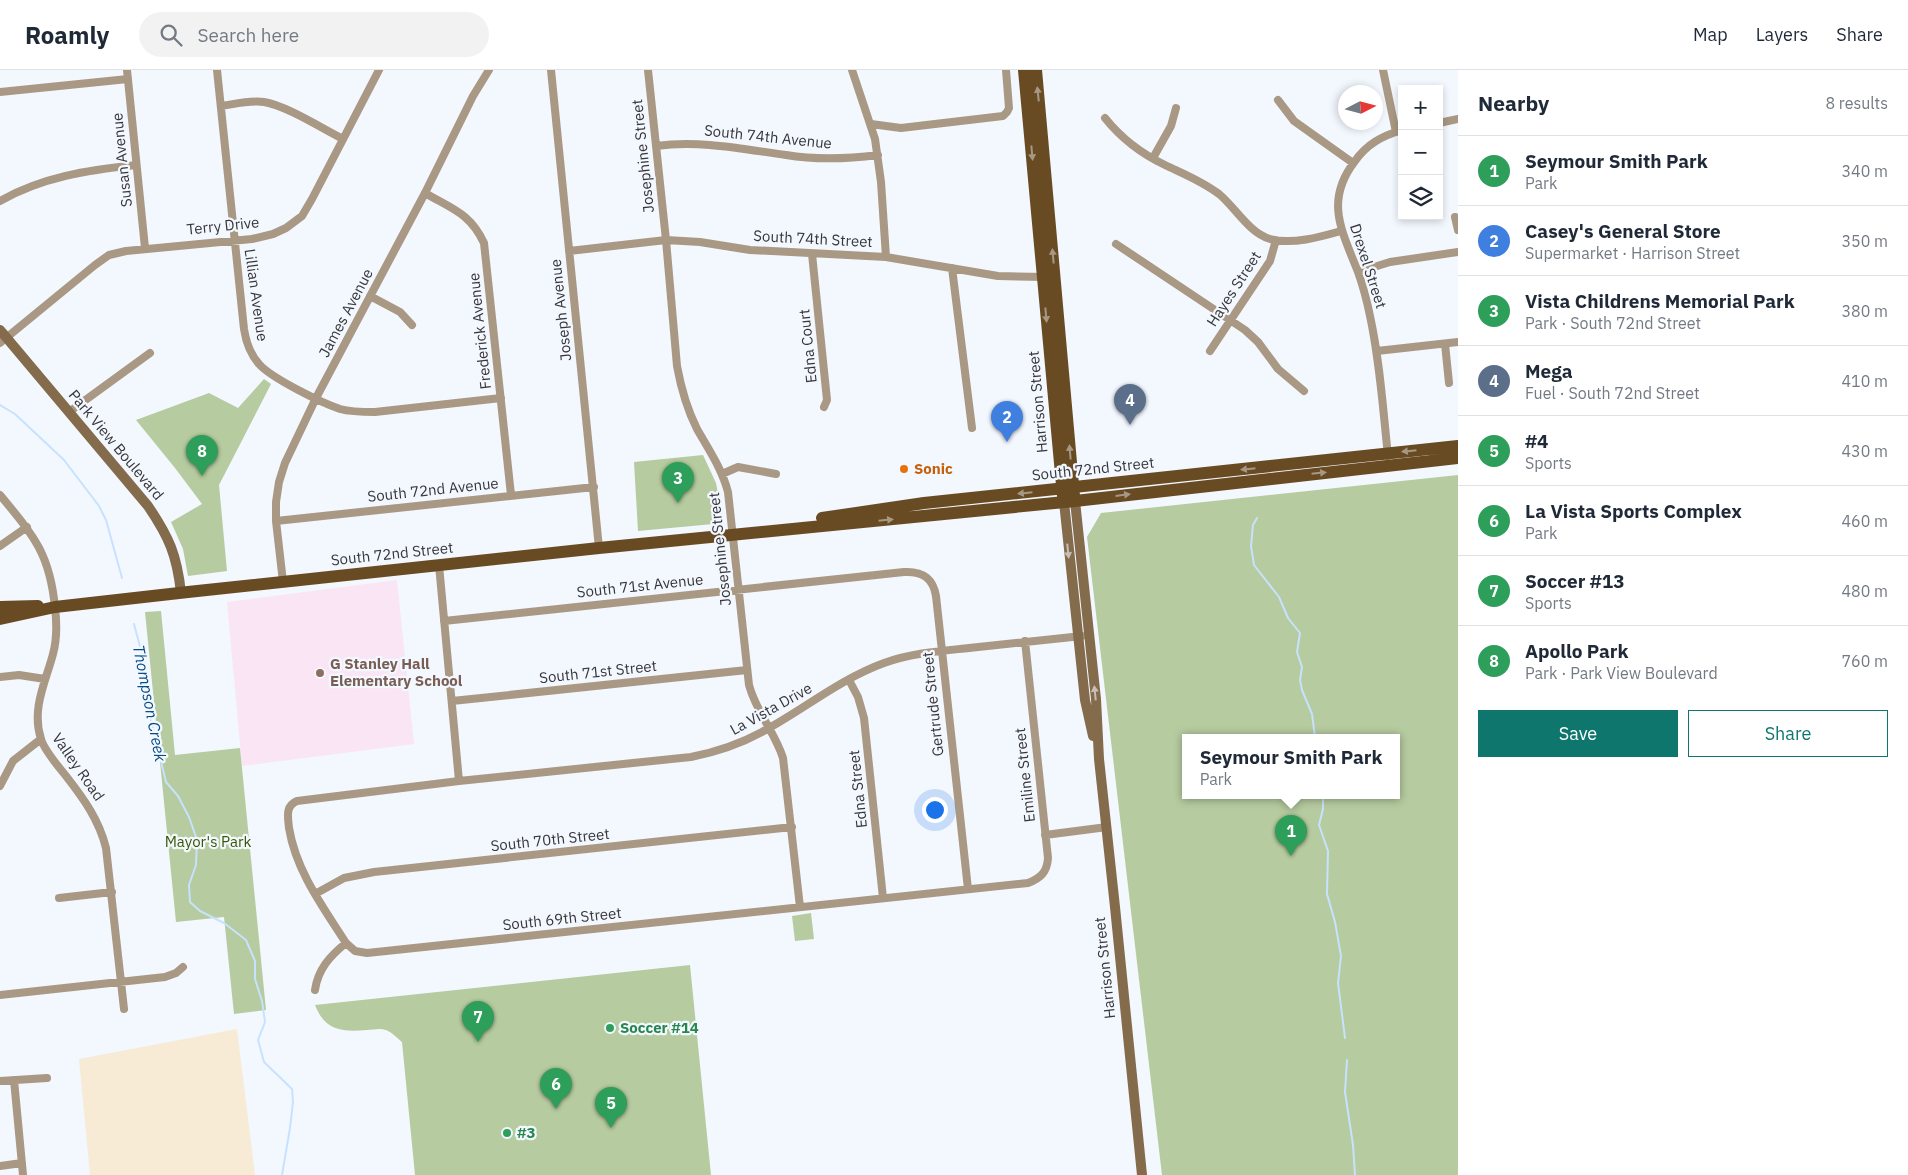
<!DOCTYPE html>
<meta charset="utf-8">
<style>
:root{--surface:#fff;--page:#f2f2f3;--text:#1f2937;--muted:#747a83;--line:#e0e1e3;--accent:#0f766e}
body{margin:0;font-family:"IBM Plex Sans",sans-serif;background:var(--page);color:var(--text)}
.controls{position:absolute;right:15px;top:15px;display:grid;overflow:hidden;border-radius:0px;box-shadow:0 2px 8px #0003}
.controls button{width:45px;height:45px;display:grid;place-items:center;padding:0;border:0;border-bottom:1px solid var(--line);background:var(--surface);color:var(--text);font:25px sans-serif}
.compass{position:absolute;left:1338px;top:15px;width:45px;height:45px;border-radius:50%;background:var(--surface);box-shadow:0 2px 8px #0003;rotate:84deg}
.you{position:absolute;left:934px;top:739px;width:18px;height:18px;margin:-12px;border:4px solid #fff;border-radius:50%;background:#1a73e8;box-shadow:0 0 0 8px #1a73e833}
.badge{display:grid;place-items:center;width:32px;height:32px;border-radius:50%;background:var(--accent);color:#fff;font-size:16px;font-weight:700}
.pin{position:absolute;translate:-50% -41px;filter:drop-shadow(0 1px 2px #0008)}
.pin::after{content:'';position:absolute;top:26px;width:18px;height:15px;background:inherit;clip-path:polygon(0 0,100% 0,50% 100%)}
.popup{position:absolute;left:1182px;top:664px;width:218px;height:65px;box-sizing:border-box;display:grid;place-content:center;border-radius:0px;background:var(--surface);filter:drop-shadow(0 1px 4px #0005);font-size:16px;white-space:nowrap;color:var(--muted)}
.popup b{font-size:19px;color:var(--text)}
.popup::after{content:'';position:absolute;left:50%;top:100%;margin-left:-10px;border:10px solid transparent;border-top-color:var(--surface)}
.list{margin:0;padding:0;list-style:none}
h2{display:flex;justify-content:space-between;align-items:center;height:65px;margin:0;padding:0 20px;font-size:21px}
h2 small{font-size:16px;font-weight:400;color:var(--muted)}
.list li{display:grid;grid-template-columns:32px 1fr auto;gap:15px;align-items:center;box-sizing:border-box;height:70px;padding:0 20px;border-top:1px solid var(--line)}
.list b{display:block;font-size:19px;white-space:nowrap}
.list p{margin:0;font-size:16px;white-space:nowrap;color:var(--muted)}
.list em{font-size:16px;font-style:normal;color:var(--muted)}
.actions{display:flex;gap:10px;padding:15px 20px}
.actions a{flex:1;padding:11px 0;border:1px solid var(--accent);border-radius:0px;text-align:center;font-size:18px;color:var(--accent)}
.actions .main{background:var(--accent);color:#fff}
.icon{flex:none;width:28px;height:28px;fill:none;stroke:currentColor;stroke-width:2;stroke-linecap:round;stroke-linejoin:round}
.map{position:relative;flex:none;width:1458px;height:1105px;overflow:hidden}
header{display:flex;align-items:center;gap:30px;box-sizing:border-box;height:70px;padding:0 25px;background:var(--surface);border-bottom:1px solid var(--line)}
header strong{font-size:24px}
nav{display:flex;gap:28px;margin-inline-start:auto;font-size:18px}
.search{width:350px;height:45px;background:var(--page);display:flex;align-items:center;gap:12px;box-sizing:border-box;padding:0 18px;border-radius:28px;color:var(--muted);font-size:19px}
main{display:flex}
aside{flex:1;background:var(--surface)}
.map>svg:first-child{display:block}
.industrial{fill:#f7ebd6}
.education{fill:#fae5f5}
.green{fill:#b6cb9f;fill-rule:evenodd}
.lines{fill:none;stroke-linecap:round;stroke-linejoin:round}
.stream{stroke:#c7e2fe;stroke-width:2}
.street{stroke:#a99883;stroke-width:8}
.secondary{stroke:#846b4c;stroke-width:10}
.primary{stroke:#694b23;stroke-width:12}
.oneway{fill:#a79886}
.oneway2{fill:#c7bfb7}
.food-dot{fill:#e8710a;stroke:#f3f7fe;stroke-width:2}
.education-dot{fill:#8d6e63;stroke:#f3f7fe;stroke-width:2}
.leisure-dot{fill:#2e9e5b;stroke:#f3f7fe;stroke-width:2}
.labels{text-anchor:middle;stroke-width:4.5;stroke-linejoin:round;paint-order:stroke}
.street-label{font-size:15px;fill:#36373b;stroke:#f3f7fe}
.food-label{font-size:15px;font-weight:bold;fill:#c56008;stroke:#f3f7fe;text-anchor:start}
.education-label{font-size:15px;font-weight:bold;fill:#785e54;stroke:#f3f7fe;text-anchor:start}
.park-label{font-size:15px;fill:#385600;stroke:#f3f7fe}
.leisure-label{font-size:15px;font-weight:bold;fill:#27864d;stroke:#f3f7fe;text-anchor:start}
.water-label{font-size:16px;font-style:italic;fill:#054d84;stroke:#f3f7fe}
</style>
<header>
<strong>Roamly</strong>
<div class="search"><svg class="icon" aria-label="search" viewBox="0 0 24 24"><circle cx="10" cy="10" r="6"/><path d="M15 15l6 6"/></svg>Search here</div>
<nav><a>Map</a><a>Layers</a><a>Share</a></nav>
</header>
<main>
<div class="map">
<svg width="1458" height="1105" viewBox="0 0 1458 1105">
<rect width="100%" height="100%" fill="#f3f7fe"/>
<path class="industrial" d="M237,959L255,1105H90L79,989Z"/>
<path class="education" d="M397,510L414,674L242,696L227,532Z"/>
<path class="green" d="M264,309L271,314L219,415L227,501L188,506L183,479L171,452L202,434L175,398L136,350L209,323L238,338Z
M703,385L716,413L724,453L638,461L634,392Z
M1458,405V1105H1162L1087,467L1101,443ZM1186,667H1396V725H1186Z
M161,541L175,685L240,678L266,940L234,944L224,847L176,852L145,542Z
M811,843L814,869L795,871L792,846Z
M690,895L711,1105H415L402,972C397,968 393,963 386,960C380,958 373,960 367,960C342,962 325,961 315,935Z"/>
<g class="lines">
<path class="stream" d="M0,335L15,344L64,390L99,436L106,450L122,508
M1257,448L1253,455L1251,476L1254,495L1279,527L1288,548L1300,563L1297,582L1302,597L1300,610L1302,620L1312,644L1315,667
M134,554L145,595L150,646L166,712L178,726L189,747L197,770L196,795L189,815L190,832L200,841L224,853L246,870L255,891V909L262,931L265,952L258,970L264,992L292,1019L293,1032L290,1058L282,1105
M1323,725V739L1319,755L1328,781L1327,824L1335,852L1341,886L1338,913L1345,968
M1347,990L1345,1022L1353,1075L1355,1105"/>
<path class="street" d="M127,0L145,178
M217,0L244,259C246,272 250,284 259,294C271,308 322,333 340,339C351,342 363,342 375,342L501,328
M551,0L599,478
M648,0L666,170L677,296C681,318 687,339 697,359C709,380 722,399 728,422L749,615C756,642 775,662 783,688L800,837
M852,0L875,69L881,112L886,187
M1383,0L1396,62
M0,22L128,9
M1278,30L1294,51L1353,93
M221,36C235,34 250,30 264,32C285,35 323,59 343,69
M1105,48C1121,68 1142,84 1165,95C1184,104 1202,111 1219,124C1235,137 1249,163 1270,169C1292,175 1320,167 1341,161
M1439,53L1458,49
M871,54L901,58L1003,46L1007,42L1009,38L1006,0
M656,76C700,70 742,79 786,85C816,90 847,89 878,85
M1153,88L1171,56L1176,38
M425,123C452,139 470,143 484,173L511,425
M0,131C42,107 88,100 136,95
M1455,147L1458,160
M1116,174L1245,260L1258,272L1278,299L1304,321
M569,181L666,170L700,172L750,180L886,187L998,206L1045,207
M812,184L827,330L824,337
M952,198L972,358
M1358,202L1390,192L1458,182
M370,226L400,242L412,255
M0,273L95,195L109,185L126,181L252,169L273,164L286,158L302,146L312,129L379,0
M1445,274L1449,313
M1210,281L1270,191L1276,170
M1377,281L1458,272
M69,342L150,283
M1388,386C1383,340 1380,292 1370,246C1367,231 1363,216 1358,202C1342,161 1324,131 1355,91C1367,74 1382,66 1402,60
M722,404L738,397L776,404
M0,425C34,466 50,484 55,538C57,554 57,569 53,584C46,611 31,639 41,669C44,680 58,696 66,706C84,729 99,750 106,778L124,939
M276,451L594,417
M0,476L27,457
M439,495L459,711
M283,512L276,451V432L279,412L285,393L316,328L425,123L473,26L489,0
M444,551L904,502C922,501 933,508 936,526L968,819
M1025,571L1048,788C1047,802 1041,808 1028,813L367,883L355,881L346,873C323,837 296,801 289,758C288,747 285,736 297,731L459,711L691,687C716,682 740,674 762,662C803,640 840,609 884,593C911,583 941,581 969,578C1007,574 1045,570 1082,566
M0,607L19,605L45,609
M849,610L858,627L864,648L883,828
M452,631L747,600
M0,716L13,691L41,669
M1045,765L1107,757
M315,824L344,808L374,802L792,757
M59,828L112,822
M315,920C318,899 330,886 346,873
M0,925L165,907L176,903L183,897
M14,1010L23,1105
M0,1011L47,1008
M0,1096L22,1093"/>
<path class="secondary" d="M0,260L148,436C169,467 177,485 181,523
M1075,431L1096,629L1099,689L1115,837L1142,1105
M1064,432L1085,630L1093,666"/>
<path class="primary" d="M1024,0L1063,426
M1036,0L1074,426
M822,448L924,433L1458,376
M0,537L38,536
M0,549L55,537L188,522L599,478L1075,431L1458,388"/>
</g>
<defs><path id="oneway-solid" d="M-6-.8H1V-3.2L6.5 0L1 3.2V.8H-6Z" transform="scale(1.25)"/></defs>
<g class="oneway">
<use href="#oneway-solid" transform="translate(1038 24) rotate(-96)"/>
<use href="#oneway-solid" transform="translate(1032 83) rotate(85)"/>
<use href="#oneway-solid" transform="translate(1053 186) rotate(-95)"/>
<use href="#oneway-solid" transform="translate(1046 245) rotate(85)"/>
<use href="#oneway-solid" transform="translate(1409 381) rotate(174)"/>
<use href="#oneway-solid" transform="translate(1070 382) rotate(-95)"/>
<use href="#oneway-solid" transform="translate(1248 399) rotate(174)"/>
<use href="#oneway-solid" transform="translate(1319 403) rotate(-6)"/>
<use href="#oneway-solid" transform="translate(1025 423) rotate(174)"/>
<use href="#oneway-solid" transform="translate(1123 425) rotate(-7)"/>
<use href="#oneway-solid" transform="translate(886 450) rotate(-6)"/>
</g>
<g class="oneway2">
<use href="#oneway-solid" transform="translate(1068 481) rotate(84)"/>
<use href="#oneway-solid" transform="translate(1095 623) rotate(-96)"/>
</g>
<circle class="food-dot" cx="904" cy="399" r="5"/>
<circle class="education-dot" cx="320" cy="603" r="5"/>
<g class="leisure-dot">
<circle cx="610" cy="958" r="5"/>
<circle cx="507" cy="1063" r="5"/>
</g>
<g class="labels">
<g class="street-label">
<text transform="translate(768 67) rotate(6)" y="5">South 74th Avenue</text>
<text transform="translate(643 86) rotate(-96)" y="5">Josephine Street</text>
<text transform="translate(122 90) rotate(-96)" y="5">Susan Avenue</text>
<text transform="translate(223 156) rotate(-6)" y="5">Terry Drive</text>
<text transform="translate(813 169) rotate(3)" y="5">South 74th Street</text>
<text transform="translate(1368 196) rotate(72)" y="5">Drexel Street</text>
<text transform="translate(1234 219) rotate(-57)" y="5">Hayes Street</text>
<text transform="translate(256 225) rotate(82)" y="5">Lillian Avenue</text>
<text transform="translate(561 240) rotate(-96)" y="5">Joseph Avenue</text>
<text transform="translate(346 243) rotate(-62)" y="5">James Avenue</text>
<text transform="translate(480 261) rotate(-96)" y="5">Frederick Avenue</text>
<text transform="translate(808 276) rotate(-96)" y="5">Edna Court</text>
<text transform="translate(1038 332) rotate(-95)" y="5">Harrison Street</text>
<text transform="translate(116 375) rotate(50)" y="5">Park View Boulevard</text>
<text transform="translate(1093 399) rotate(-6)" y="5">South 72nd Street</text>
<text transform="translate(433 420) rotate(-6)" y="5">South 72nd Avenue</text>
<text transform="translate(720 479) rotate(-96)" y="5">Josephine Street</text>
<text transform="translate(392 484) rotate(-6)" y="5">South 72nd Street</text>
<text transform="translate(640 516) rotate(-6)" y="5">South 71st Avenue</text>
<text transform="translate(598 602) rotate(-6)" y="5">South 71st Street</text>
<text transform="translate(933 634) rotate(-96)" y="5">Gertrude Street</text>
<text transform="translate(771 639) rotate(-29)" y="5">La Vista Drive</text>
<text transform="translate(78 697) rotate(55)" y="5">Valley Road</text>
<text transform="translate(1025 705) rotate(-96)" y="5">Emiline Street</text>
<text transform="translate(858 719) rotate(-96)" y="5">Edna Street</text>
<text transform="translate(550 770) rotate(-6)" y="5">South 70th Street</text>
<text transform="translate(562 849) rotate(-6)" y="5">South 69th Street</text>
<text transform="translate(1105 898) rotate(-96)" y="5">Harrison Street</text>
</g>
<g class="food-label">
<text x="914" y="404">Sonic</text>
</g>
<g class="education-label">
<text x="330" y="599">G Stanley Hall<tspan x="330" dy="17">Elementary School</tspan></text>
</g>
<g class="park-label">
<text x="208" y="777">Mayor's Park</text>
</g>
<g class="leisure-label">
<text x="620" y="963">Soccer #14</text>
<text x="517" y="1068">#3</text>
</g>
<g class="water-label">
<text transform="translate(150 633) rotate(79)" y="6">Thompson Creek</text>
</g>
</g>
</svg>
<div class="controls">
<button>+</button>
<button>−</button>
<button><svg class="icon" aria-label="layers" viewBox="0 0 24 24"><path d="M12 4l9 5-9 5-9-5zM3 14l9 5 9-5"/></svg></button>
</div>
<svg class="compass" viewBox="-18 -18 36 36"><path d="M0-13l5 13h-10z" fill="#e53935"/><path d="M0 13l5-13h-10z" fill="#747a83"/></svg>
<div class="you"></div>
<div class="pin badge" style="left:1291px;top:786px;background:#2e9e5b">1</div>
<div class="popup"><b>Seymour Smith Park</b>Park</div>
<div class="pin badge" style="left:1007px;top:372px;background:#3f7fe0">2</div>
<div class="pin badge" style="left:678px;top:433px;background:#2e9e5b">3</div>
<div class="pin badge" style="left:1130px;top:355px;background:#5c6f8a">4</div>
<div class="pin badge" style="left:611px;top:1058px;background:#2e9e5b">5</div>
<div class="pin badge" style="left:556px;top:1039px;background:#2e9e5b">6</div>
<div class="pin badge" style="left:478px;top:972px;background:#2e9e5b">7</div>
<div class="pin badge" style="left:202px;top:406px;background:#2e9e5b">8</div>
</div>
<aside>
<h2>Nearby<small>8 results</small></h2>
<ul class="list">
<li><span class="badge" style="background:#2e9e5b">1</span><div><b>Seymour Smith Park</b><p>Park</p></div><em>340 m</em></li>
<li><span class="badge" style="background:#3f7fe0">2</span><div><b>Casey's General Store</b><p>Supermarket · Harrison Street</p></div><em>350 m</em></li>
<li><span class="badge" style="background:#2e9e5b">3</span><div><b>Vista Childrens Memorial Park</b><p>Park · South 72nd Street</p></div><em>380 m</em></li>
<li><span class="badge" style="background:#5c6f8a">4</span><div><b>Mega</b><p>Fuel · South 72nd Street</p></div><em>410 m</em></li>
<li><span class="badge" style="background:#2e9e5b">5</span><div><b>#4</b><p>Sports</p></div><em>430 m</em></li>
<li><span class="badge" style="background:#2e9e5b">6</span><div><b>La Vista Sports Complex</b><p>Park</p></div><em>460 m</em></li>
<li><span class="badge" style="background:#2e9e5b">7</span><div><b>Soccer #13</b><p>Sports</p></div><em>480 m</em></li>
<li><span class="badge" style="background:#2e9e5b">8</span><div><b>Apollo Park</b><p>Park · Park View Boulevard</p></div><em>760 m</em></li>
</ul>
<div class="actions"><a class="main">Save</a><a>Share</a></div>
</aside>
</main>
